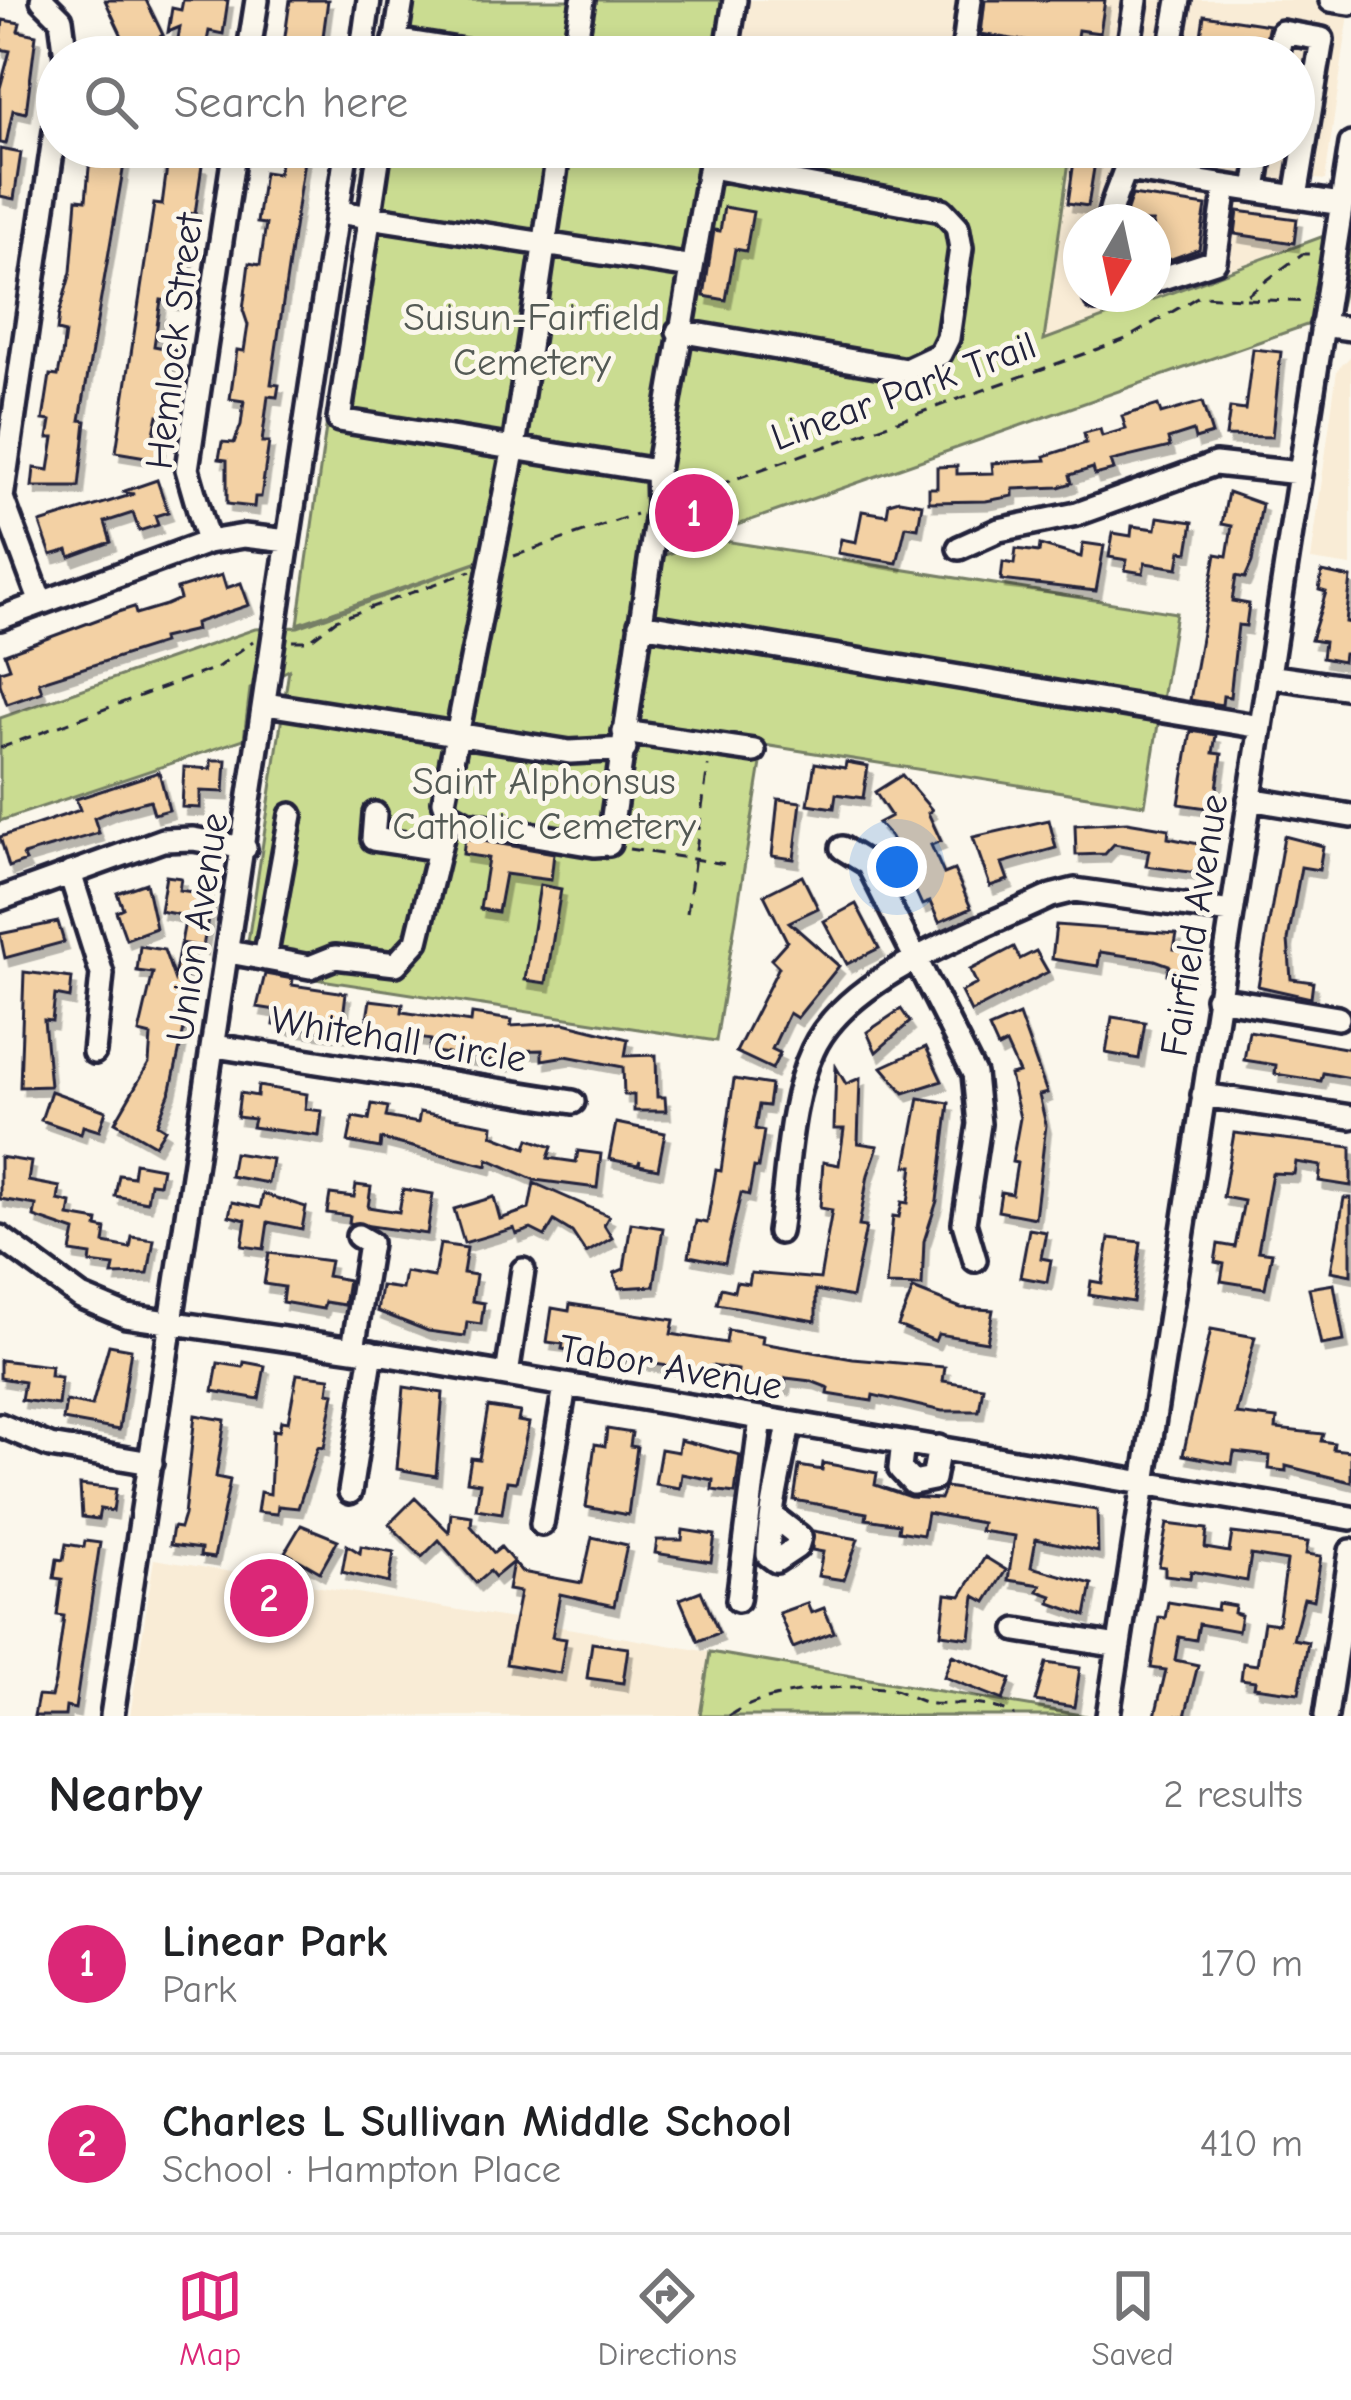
<!DOCTYPE html>
<meta charset="utf-8">
<style>
:root{--surface:#fff;--page:#f2f2f2;--text:#202124;--muted:#757577;--line:#e0e0e0;--accent:#db2777}
body{margin:0;font-family:"Comic Neue",sans-serif;background:var(--page);color:var(--text)}
.compass{position:absolute;left:1063px;top:204px;width:108px;height:108px;border-radius:50%;background:var(--surface);box-shadow:0 6px 18px #0003;rotate:189deg}
.you{position:absolute;left:897px;top:867px;width:42px;height:42px;margin:-30px;border:9px solid #fff;border-radius:50%;background:#1a73e8;box-shadow:0 0 0 18px #1a73e833}
.badge{display:grid;place-items:center;width:78px;height:78px;border-radius:50%;background:var(--accent);color:#fff;font-size:39px;font-weight:700}
.pin{position:absolute;translate:-50% -50%;border:6px solid #fff;box-shadow:0 3px 12px #0006}
.list{margin:0;padding:0;list-style:none}
h2{display:flex;justify-content:space-between;align-items:center;height:156px;margin:0;padding:0 48px;font-size:51px}
h2 small{font-size:39px;font-weight:400;color:var(--muted)}
.list li{display:grid;grid-template-columns:78px 1fr auto;gap:36px;align-items:center;box-sizing:border-box;height:180px;padding:0 48px;border-top:3px solid var(--line)}
.list b{display:block;font-size:45px;white-space:nowrap}
.list p{margin:0;font-size:39px;white-space:nowrap;color:var(--muted)}
.list em{font-size:39px;font-style:normal;color:var(--muted)}
.icon{flex:none;width:66px;height:66px;fill:none;stroke:currentColor;stroke-width:2;stroke-linecap:round;stroke-linejoin:round}
.map{position:relative;flex:none;width:1351px;height:1716px;overflow:hidden}
.search{position:absolute;background:var(--surface);box-shadow:0 6px 18px #0003;left:36px;right:36px;top:36px;height:132px;display:flex;align-items:center;gap:30px;box-sizing:border-box;padding:0 42px;border-radius:66px;color:var(--muted);font-size:45px}
.sheet{height:516px;background:var(--surface)}
nav{display:flex;justify-content:space-around;align-items:center;box-sizing:border-box;height:168px;border-top:3px solid var(--line);background:var(--surface);font-size:33px;color:var(--muted)}
nav a{display:grid;justify-items:center;gap:6px}
nav .on{color:var(--accent)}
.map>svg:first-child{display:block}
.built{fill:#f9ecd6;fill-rule:evenodd}
.green{fill:#cadc91;stroke:#767f66;stroke-width:3}
.building{fill:#f3d1a4;stroke:#22223b;stroke-width:3;filter:url(#shadow)}
.lines{fill:none;stroke-linecap:round;stroke-linejoin:round}
.minor-casing{stroke:#22223b;stroke-width:30}
.path{stroke:#22223b;stroke-width:3;stroke-dasharray:12 9;stroke-linecap:butt}
.minor{stroke:#fbf7ec;stroke-width:21}
.labels{text-anchor:middle;stroke-width:10;stroke-linejoin:round;paint-order:stroke}
.park-label{font-size:39px;fill:#545a55;stroke:#fbf7ec}
.street-label{font-size:39px;fill:#22223b;stroke:#fbf7ec}
</style>
<div class="map">
<svg width="1351" height="1716" viewBox="0 0 1351 1716">
<defs>
<filter id="shadow"><feDropShadow dx="4.5" dy="8" stdDeviation="0" flood-color="#0004"/></filter>
</defs>
<rect width="100%" height="100%" fill="#fbf7ec"/>
<filter id="ink" filterUnits="userSpaceOnUse"><feTurbulence type="fractalNoise" baseFrequency=".00833" numOctaves="2"/><feDisplacementMap in="SourceGraphic" scale="24" xChannelSelector="R" yChannelSelector="G"/><feConvolveMatrix kernelMatrix="1 2 1 2 8 2 1 2 1" color-interpolation-filters="sRGB"/></filter>
<g filter="url(#ink)">
<path class="built" d="M744,0H1351L1325,180L1306,178L1295,245L1043,340L1071,147H1294V57H735ZM1081,222H1153V294H1081Z
M1351,356V566L1311,560L1337,370Z
M154,1559L710,1652L700,1716H130Z"/>
<path class="green" d="M389,0H744L735,57H380Z
M366,147H1071L1044,340L1351,226V261L1338,314L646,557L647,561L712,539L1176,613L1145,805L764,745L716,1041L244,968L289,670L250,689L244,739L0,821V718L255,629L298,627L493,557L298,624Z
M710,1652L1087,1716H700Z"/>
<path class="building" d="M105,0H146L163,35L129,51Z
M183,0H228L223,34L209,31L204,57H175L180,27L168,32L172,8L181,10Z
M290,0H328L322,44L331,45L330,57H289L291,45L284,44Z
M985,0H1105L1100,33L1078,30L1075,49L981,34Z
M1204,15L1269,25L1262,57H1198Z
M3,20L20,23L18,31L36,35L26,113L13,110L6,144L0,143V88L10,51L0,49Z
M91,147H127L80,420L86,421L79,487H32L34,468L49,470L54,438H48L51,421L43,420L50,375L58,376L62,355L65,333L57,331L59,314L71,272L77,199L86,200Z
M162,147L195,149L194,164L202,165L195,214L187,213L180,255L189,257L182,303L161,300L154,346L175,350L164,416L158,415L153,438L161,440L158,459L116,452L154,204L162,205L167,167L160,166Z
M283,147H306L271,384L279,385L277,397L268,396L262,442H269L261,497H255L254,507L227,504V460L219,459L222,442L234,443L241,425L244,401L230,399L237,350L244,351L248,325L243,310L249,263L260,265L266,224L257,223L264,172L278,174Z
M1076,147L1097,149L1088,206L1068,203Z
M0,149L21,153L14,199L0,196Z
M1132,195L1206,206L1199,249L1169,260L1153,258V222H1123Z
M724,207L753,212L746,251L735,249L726,300L704,296L714,230L720,231Z
M1238,211L1297,219L1294,243L1235,234Z
M1253,349L1281,352L1272,437L1226,436L1230,408L1245,410Z
M1202,402L1212,434L1195,439L1193,431L1168,439L1170,447L1111,461L1114,470L1095,475L1093,468L1070,475L1072,483L1059,487L1013,489V496L986,501L929,502V488H937V467L957,466V474L993,473L992,463L1046,460L1045,456L1086,443L1084,433L1100,429L1102,436L1126,429L1122,416L1158,405L1161,414Z
M157,480L168,512L155,516L158,525L139,531L133,513L105,522L111,542L70,557L68,550L51,555L40,523L134,494L122,492Z
M1228,492L1262,504L1252,562L1245,578L1236,576L1232,601L1249,604L1246,626L1238,625L1230,697L1223,696L1222,705L1190,700L1216,554L1227,556L1232,526L1222,524Z
M899,500L922,504L918,528L906,526L897,563L838,553L841,539L856,542L862,511L887,515L889,503Z
M1158,517L1193,522L1188,552L1181,551L1178,568L1145,563L1143,573L1125,570L1127,560L1109,557L1113,533L1131,536L1132,526L1156,529Z
M1083,543L1104,546L1096,591L1001,580L1003,562L1014,564L1016,549L1039,552L1040,545L1081,557Z
M1322,572L1351,578L1346,622L1351,623V654H1344L1343,662L1322,658L1324,642L1311,640L1326,592L1319,590Z
M222,575L226,588L241,583L249,605L195,623L196,630L162,638L163,643L39,682L42,692L7,704L0,684V671L10,668L5,654L118,612L134,607L136,614L166,605L180,599L177,589Z
M1191,731L1216,735L1213,753L1222,754L1214,809L1179,804Z
M211,760H226L224,792L200,791V808L182,807L184,767L211,769Z
M846,762L868,766L863,798L836,794L834,808L808,804L815,763L845,768Z
M159,772L169,810L154,814L150,800L113,810L94,818L99,833L23,855L26,861L9,867L0,837L80,810L76,799Z
M902,775L932,810L928,813L941,841L931,845L944,874L954,870L971,908L939,922L930,902L922,905L891,837L878,823L891,816L875,792Z
M778,799L801,802L794,859L772,856Z
M1049,820L1056,848L1002,863L1008,880L990,886L973,837Z
M1127,822L1169,829L1168,838L1209,846L1204,874L1146,866L1149,850L1114,844L1105,854L1076,855L1075,825Z
M1284,836L1323,846L1319,870L1301,867L1288,940L1291,979L1313,982L1311,998L1258,986Z
M465,838L554,853L551,880L505,874L498,912L480,909L488,858L463,854Z
M166,876L181,878L179,890L212,895L203,947L181,943L186,916L160,911Z
M802,876L818,908L789,922L839,966L797,1018L789,1013L772,1049L780,1053L772,1069L736,1052L779,967L771,959L787,941L764,895Z
M146,883L156,928L126,939L116,911L123,908L117,893Z
M540,885L561,889L546,983L525,980Z
M856,904L879,948L847,964L824,921Z
M58,922L64,942L5,958L0,934Z
M1056,925L1177,934L1174,949L1192,952L1188,978L1167,974L1169,965L1155,960L1100,952L1098,966L1052,959Z
M180,945L190,947L180,1018L186,1020L171,1089L157,1124L165,1129L155,1145L115,1122L149,1063L151,1036L139,1033L153,973L137,971L140,946L164,950L174,978Z
M1014,947L1020,959L1036,951L1048,972L971,1012L961,992L977,984L970,970Z
M24,972L72,978L70,998L55,995L52,1021L44,1020L50,1086L20,1087Z
M265,974L293,979L292,985L346,993L341,1033L274,1025L276,1010L257,1007Z
M370,1000L403,1004L402,1012L471,1022L472,1014L512,1020L511,1026L564,1023L628,1039L625,1056L656,1055L657,1097H665L666,1111H634V1095H624L623,1067L566,1056L542,1060V1050L507,1051L505,1063L429,1051L431,1040L399,1035L397,1045L382,1043L384,1028L366,1025Z
M901,1009L910,1022L876,1052L867,1032Z
M1019,1015L1047,1093L1039,1095L1046,1125L1035,1218L998,1211L1001,1192L1012,1194L1017,1163L1012,1162L1020,1118L1010,1075L1019,1073L1006,1044L998,1048L989,1028Z
M1112,1017L1145,1022L1139,1059L1106,1053Z
M1249,1031L1351,1049V1078L1323,1073L1321,1081L1275,1074L1276,1065L1244,1060Z
M926,1047L942,1081L904,1093L882,1067Z
M836,1067L846,1084L860,1078L858,1143L878,1146L868,1175L859,1226L866,1227L852,1297L816,1290V1321L717,1304L721,1288L734,1291L736,1282L749,1284L751,1273L820,1279L832,1210L820,1208L823,1162L839,1165L844,1129H834Z
M734,1079L771,1085L768,1106L759,1105L755,1129L764,1131L758,1168L754,1167L749,1195L741,1193L725,1263L689,1256L696,1221L707,1223L716,1170L721,1171Z
M258,1086L307,1094L305,1109L322,1111L319,1136L252,1127L254,1119L237,1117L240,1093L257,1096Z
M51,1091L106,1111L99,1131L83,1126L81,1134L41,1120Z
M919,1098L949,1103L937,1201L924,1241L922,1286L886,1285L893,1216L899,1217L902,1202L908,1203L913,1166H906Z
M372,1104L388,1107L386,1117L418,1123L420,1112L493,1125L492,1135L526,1148L529,1139L552,1147L548,1158L576,1162L578,1151L601,1154L597,1188L535,1180L488,1159L487,1166L381,1139L380,1148L348,1142L353,1117L369,1120Z
M616,1123L665,1133L658,1169L639,1165L640,1160L638,1165L609,1159Z
M1234,1133L1351,1147V1186L1319,1181L1321,1166L1296,1162L1294,1174L1272,1173L1258,1251L1272,1253L1265,1288L1221,1281L1224,1264L1215,1262L1218,1244L1235,1247L1244,1201L1223,1197Z
M234,1153L272,1159L268,1183L230,1176Z
M0,1157L31,1162L28,1181L60,1187L58,1200L71,1203L69,1216L98,1221L97,1227L106,1229L104,1243L130,1248L132,1237L154,1240L148,1274L112,1275L114,1266L90,1263L91,1255L71,1252L75,1231L34,1217L36,1205L0,1199Z
M135,1163L162,1168L159,1184L150,1183L147,1202L115,1196L119,1175L133,1177Z
M534,1183L609,1216L604,1225L612,1238L586,1253L572,1232L554,1221L545,1236L531,1229L516,1234L514,1228L464,1243L454,1209L494,1197L500,1219L529,1209Z
M356,1185L371,1187L368,1207L399,1212L403,1189L433,1194L427,1234L349,1223L350,1216L327,1213L330,1194L354,1197Z
M263,1194L306,1207L302,1229L268,1222L264,1249L242,1246L246,1220L229,1216L232,1202L260,1208Z
M1344,1198H1351V1275L1331,1271Z
M631,1223L663,1228L654,1286L619,1288L614,1273L624,1269Z
M1029,1229L1046,1232L1041,1258L1051,1260L1047,1282L1020,1277Z
M1109,1238L1141,1242L1133,1302L1089,1295L1091,1281L1102,1283Z
M440,1244L467,1248L463,1273L476,1275L472,1301L484,1303L481,1324L467,1322L465,1336L428,1331L377,1311L381,1286L402,1289L405,1272L434,1277Z
M269,1253L330,1261L327,1276L348,1280L344,1305L325,1302L323,1309L282,1302L284,1287L264,1284Z
M1334,1284L1344,1341L1321,1345L1309,1288Z
M913,1289L961,1308L993,1310L987,1342L938,1334L935,1341L898,1326Z
M570,1304L674,1320L671,1334L726,1343L728,1330L763,1336L762,1343L853,1359L945,1367L943,1381L983,1387L979,1411H942L873,1395L872,1401L846,1397L828,1394L829,1388L811,1381L786,1378L785,1387L737,1379L738,1370L712,1366L711,1373L562,1349L563,1344L547,1342L552,1308L569,1311Z
M1211,1329L1255,1337L1236,1414L1277,1419L1276,1429L1323,1434L1321,1441L1334,1443L1333,1449L1351,1451V1482L1286,1466V1471L1269,1469L1270,1456L1234,1452L1232,1464L1183,1455Z
M109,1345L131,1349L119,1430L63,1420L66,1401L92,1406Z
M0,1360L51,1366L50,1376L61,1377L58,1405L21,1400L24,1382L0,1378Z
M244,1362L265,1366L259,1399L213,1391L218,1363L243,1367Z
M297,1374L330,1378L328,1392L334,1393L324,1448L318,1447L298,1508L278,1506L277,1514L257,1512L260,1492L270,1494L273,1430L279,1431L281,1421L288,1422Z
M404,1387L443,1393L436,1476L397,1469Z
M488,1407L520,1412L518,1421L529,1423L516,1482L507,1481L502,1513L476,1509L480,1483L467,1481L471,1458L479,1459Z
M195,1415L225,1420L216,1477L230,1480L214,1558L200,1556L201,1549L170,1545L173,1527L180,1528L184,1515Z
M607,1429L632,1433L630,1446L637,1447L628,1515L586,1507L595,1444L605,1446Z
M680,1440L740,1455L735,1493L712,1490L713,1480L682,1474L680,1488L655,1484L661,1449L678,1452Z
M823,1463L877,1473L875,1485L910,1497L940,1499L945,1487L1097,1510L1098,1552L1036,1539L1031,1567L1092,1584L1086,1616L1050,1603L1052,1596L1038,1591L1041,1585L1008,1580L1015,1536L980,1531L982,1523L927,1513L923,1535L898,1531L899,1524L866,1519L867,1513L794,1500L799,1466L822,1470Z
M80,1485L116,1489L113,1511L100,1509L98,1519L82,1517Z
M415,1498L449,1532L451,1513L472,1516L471,1526L494,1553L501,1547L522,1572L582,1583L592,1537L627,1545L614,1606L560,1594L552,1637L566,1639L560,1673L506,1664L520,1592L508,1590L513,1562L495,1577L490,1571L476,1583L439,1540L422,1557L389,1524Z
M1167,1524L1207,1529L1205,1548L1229,1552L1232,1533L1308,1542L1306,1554L1321,1556L1314,1600L1304,1598L1293,1639L1308,1642L1299,1693L1254,1687L1255,1681L1241,1679L1243,1663L1257,1665L1264,1622L1278,1624L1287,1561L1251,1555L1247,1581L1191,1571L1190,1578L1165,1575V1567L1159,1566Z
M301,1525L338,1540L320,1572L285,1552Z
M683,1530L715,1535L711,1562L655,1553L657,1540H682Z
M813,1531L858,1539L844,1580L818,1576L823,1552L812,1550Z
M85,1541L100,1543L75,1709L66,1707L65,1716H34L38,1696L51,1697L55,1682L64,1616L57,1615L62,1579L54,1578L57,1559L63,1560L66,1544L84,1547Z
M347,1545L360,1553L361,1546L394,1552L389,1583L342,1572Z
M985,1557L1006,1570L986,1602L975,1596L970,1638L941,1634L946,1594L961,1596Z
M701,1591L719,1633L698,1641L680,1599Z
M1168,1602L1217,1610L1218,1603L1235,1606L1234,1613L1241,1615L1238,1631L1199,1624L1196,1640L1179,1637L1175,1660L1198,1665L1185,1716H1155L1166,1670L1151,1668L1159,1617L1165,1618Z
M807,1603L811,1613L824,1608L834,1632L793,1648L779,1613Z
M592,1643L628,1648L623,1683L587,1678Z
M952,1655L1011,1679L1003,1700L944,1677Z
M1046,1663L1080,1668L1074,1707L1035,1701Z"/>
<g class="lines">
<g class="minor-casing">
<path id="minor" d="M42,0L61,19L66,57
M970,0L964,46L1031,57
M1331,0L1351,3
M395,40L501,57
M248,57L257,0
M361,57L369,0
M393,57L402,0
M573,57L583,0
M726,57L735,0
M1127,57L1136,0
M1169,57L1179,0
M1277,57L1282,32L1322,39L1296,197
M380,147L339,420L657,471
M559,147L514,447L444,801L448,813L466,823L594,845L609,844L658,506L657,471L713,147
M1235,147L1261,151L1255,190
M1128,170L1226,186
M338,212L692,267
M1108,222C1113,193 1127,175 1131,147
M1153,281L1215,261L1226,186L1341,204
M1097,294L1096,299L1110,294
M1322,325L1351,329
M678,331L906,370L940,354L948,338L961,248L957,226L942,210L711,167
M208,542L187,469L235,147
M959,548L999,530L1077,514L1215,464L1299,473
M41,603L2,498L57,117
M0,618L208,542L244,536L288,541
M640,624L1261,727
M1268,676L1351,688
M266,704L570,752L625,749
M624,732L754,751
M1249,799L1351,816
M375,814L373,839L439,849
M842,848L868,864L974,1074L979,1124L964,1223L975,1260
M70,873L102,974L94,1052
M0,899L163,840L193,839L245,848
M229,952L310,967L335,957L396,964L417,941L448,813
M265,959L291,815
M1217,998L1338,1018
M215,1046L573,1102
M1203,1095L1351,1117
M779,1232C788,1175 788,1103 813,1050C848,974 978,931 1051,896L1075,890L1231,912
M0,1237L81,1297L126,1316L353,1349L1351,1518
M353,1349L370,1243L358,1236
M507,1375L523,1270
M0,1425L50,1446L151,1463
M903,1442L900,1469L913,1483L933,1479L939,1447
M350,1492L372,1352
M773,1516L800,1537L797,1547L776,1561L768,1555C769,1511 782,1466 789,1423
M542,1524L565,1386
M738,1600L761,1418
M1017,1630L1119,1646
M112,1716L347,147
M1108,1716L1351,144
M1326,1716L1351,1551"/>
</g>
<path class="path" d="M1246,299L1308,302
M679,499L1126,339L1199,296L1243,298L1302,254H1316
M514,556L636,514
M293,641H309L336,620L471,571
M0,748L218,667L253,641
M629,849L725,864
M687,913L708,766
M729,1716C759,1692 850,1682 890,1689C905,1691 918,1703 934,1704C963,1705 988,1700 1015,1716"/>
<use href="#minor" class="minor"/>
</g>
</g>
<g class="labels">
<g class="park-label">
<text x="532" y="330">Suisun-Fairfield<tspan x="532" dy="45">Cemetery</tspan></text>
<text x="544" y="794">Saint Alphonsus<tspan x="544" dy="45">Catholic Cemetery</tspan></text>
</g>
<g class="street-label">
<text transform="translate(173 341) rotate(-83)" y="14">Hemlock Street</text>
<text transform="translate(903 390) rotate(-20)" y="14">Linear Park Trail</text>
<text transform="translate(1193 925) rotate(-81)" y="14">Fairfield Avenue</text>
<text transform="translate(196 927) rotate(-81)" y="14">Union Avenue</text>
<text transform="translate(399 1038) rotate(9)" y="14">Whitehall Circle</text>
<text transform="translate(671 1366) rotate(10)" y="14">Tabor Avenue</text>
</g>
</g>
</svg>
<svg class="compass" viewBox="-18 -18 36 36"><path d="M0-13l5 13h-10z" fill="#e53935"/><path d="M0 13l5-13h-10z" fill="#757577"/></svg>
<div class="you"></div>
<div class="pin badge" style="left:694px;top:513px">1</div>
<div class="pin badge" style="left:269px;top:1598px">2</div>
<div class="search"><svg class="icon" aria-label="search" viewBox="0 0 24 24"><circle cx="10" cy="10" r="6"/><path d="M15 15l6 6"/></svg>Search here</div>
</div>
<section class="sheet">
<h2>Nearby<small>2 results</small></h2>
<ul class="list">
<li><span class="badge">1</span><div><b>Linear Park</b><p>Park</p></div><em>170 m</em></li>
<li><span class="badge">2</span><div><b>Charles L Sullivan Middle School</b><p>School · Hampton Place</p></div><em>410 m</em></li>
</ul>
</section>
<nav>
<a class="on"><svg class="icon" aria-label="map" viewBox="0 0 24 24"><path d="M3 6l6-2 6 2 6-2v14l-6 2-6-2-6 2zM9 4v14M15 6v14"/></svg>Map</a>
<a><svg class="icon" aria-label="directions" viewBox="0 0 24 24"><path d="M12 3l9 9-9 9-9-9zM9 14v-3h6M13 9l2 2-2 2"/></svg>Directions</a>
<a><svg class="icon" aria-label="saved" viewBox="0 0 24 24"><path d="M7 4h10v16l-5-4-5 4z"/></svg>Saved</a>
</nav>
